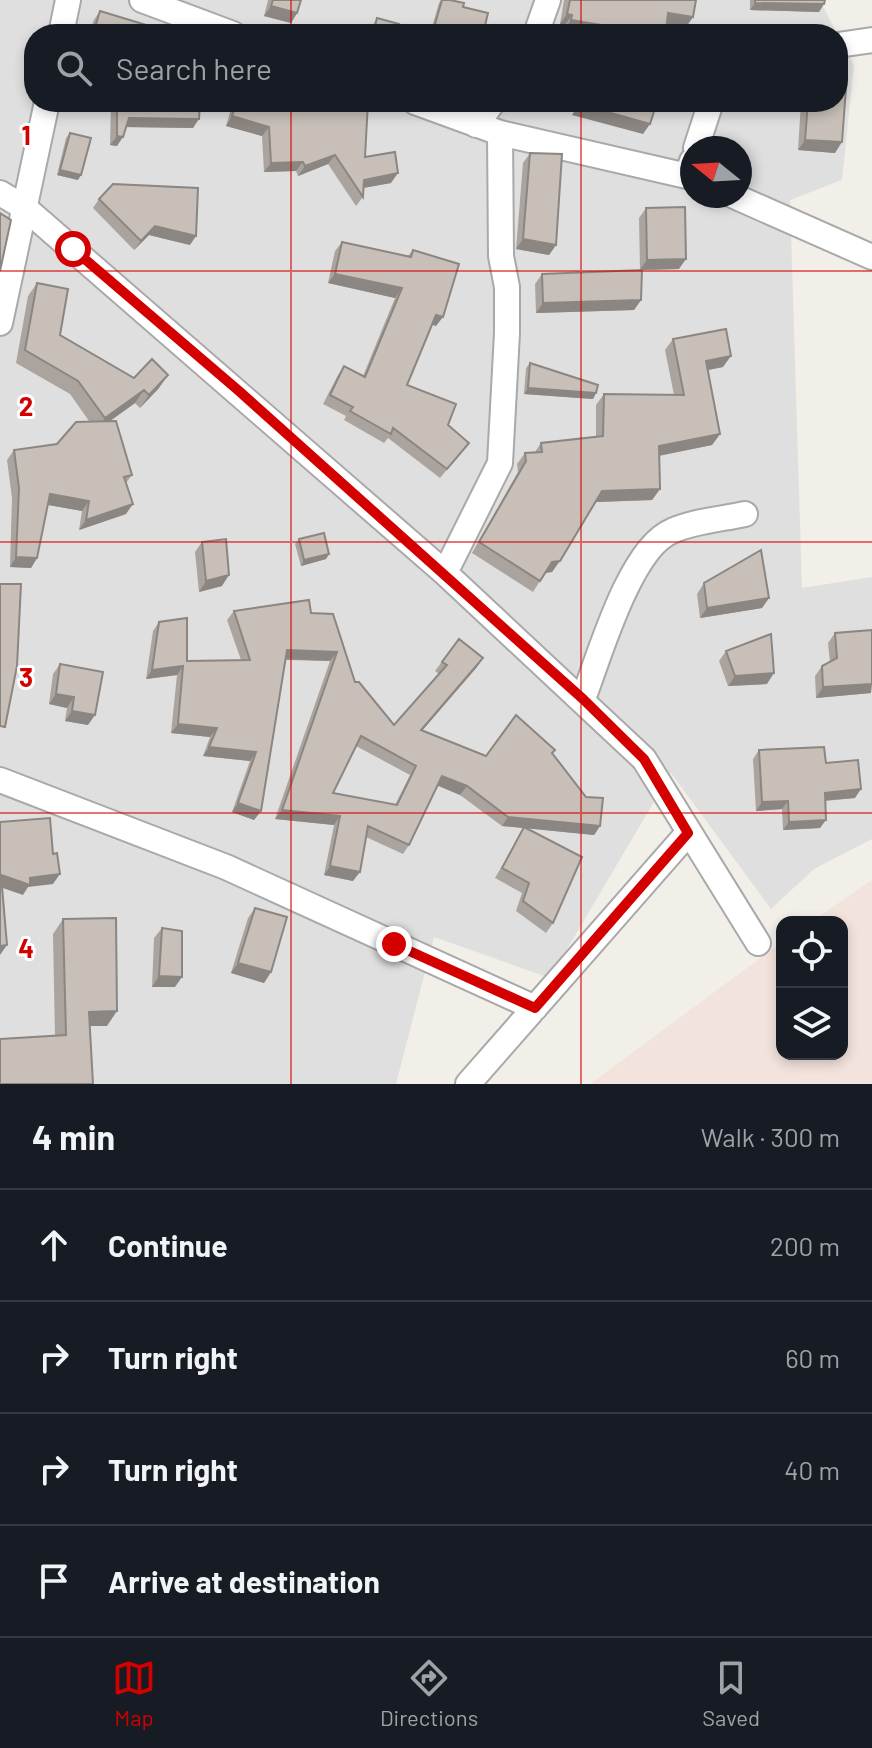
<!DOCTYPE html>
<meta charset="utf-8">
<style>
:root{--surface:#171b24;--page:#20242c;--text:#f1f3f6;--muted:#9ea1a6;--line:#363941;--accent:#d40000}
body{margin:0;font-family:Barlow,sans-serif;background:var(--page);color:var(--text)}
.controls{position:absolute;right:24px;bottom:24px;display:grid;overflow:hidden;border-radius:16px;box-shadow:0 4px 12px #0003}
.controls button{width:72px;height:72px;display:grid;place-items:center;padding:0;border:0;border-bottom:2px solid var(--line);background:var(--surface);color:var(--text);font:40px sans-serif}
.compass{position:absolute;left:680px;top:136px;width:72px;height:72px;border-radius:50%;background:var(--surface);box-shadow:0 4px 12px #0003;rotate:288deg}
.stop{position:absolute;width:24px;height:24px;margin:-18px;border:6px solid #d40000;border-radius:50%;background:#fff}
.stop.end{background:#d40000;border-color:#fff;box-shadow:0 2px 8px #0008}
.list{margin:0;padding:0;list-style:none}
h2{display:flex;justify-content:space-between;align-items:center;height:104px;margin:0;padding:0 32px;font-size:34px}
h2 small{font-size:26px;font-weight:400;color:var(--muted)}
.list li{display:grid;grid-template-columns:52px 1fr auto;gap:24px;align-items:center;box-sizing:border-box;height:112px;padding:0 32px;border-top:2px solid var(--line)}
.list b{display:block;font-size:30px;white-space:nowrap}
.list em{font-size:26px;font-style:normal;color:var(--muted)}
.icon{flex:none;width:44px;height:44px;fill:none;stroke:currentColor;stroke-width:2;stroke-linecap:round;stroke-linejoin:round}
.map{position:relative;flex:none;width:872px;height:1084px;overflow:hidden}
.search{position:absolute;background:var(--surface);box-shadow:0 4px 12px #0003;left:24px;right:24px;top:24px;height:88px;display:flex;align-items:center;gap:20px;box-sizing:border-box;padding:0 28px;border-radius:32px;color:var(--muted);font-size:30px}
.sheet{height:552px;background:var(--surface)}
nav{display:flex;justify-content:space-around;align-items:center;box-sizing:border-box;height:112px;border-top:2px solid var(--line);background:var(--surface);font-size:22px;color:var(--muted)}
nav a{display:grid;justify-items:center;gap:4px}
nav .on{color:var(--accent)}
.map>svg:first-child{display:block}
.residential{fill:#e0dfdf;fill-rule:evenodd}
.military{fill:#f3e3dd}
.lines{fill:none;stroke-linecap:round;stroke-linejoin:round}
.minor-casing{stroke:#a9a9a9;stroke-width:28}
.minor{stroke:#fff;stroke-width:24}
.wall{fill:#aba49e;fill-rule:evenodd}
.shaded-wall{fill:#8b8681}
.building{fill:#c7bfb8;stroke:#8b8681;stroke-width:2;fill-rule:evenodd}
.route{stroke:#d40000;stroke-width:10}
.grid{fill:none;stroke:#d40000;stroke-width:2;stroke-opacity:0.55}
.grid-label{font-size:26px;text-anchor:middle;font-weight:bold;fill:#d40000;stroke:#fff;stroke-width:6;stroke-linejoin:round;paint-order:stroke}
</style>
<div class="map">
<svg width="872" height="1084" viewBox="0 0 872 1084">
<rect width="100%" height="100%" fill="#f2efe9"/>
<path class="residential" d="M0,0H820L837,34H34V102H838V35L854,65L842,180L790,200L802,588L872,577V839L814,869L771,909L671,773L550,978L434,937L396,1084H0ZM692,148H740V196H692Z"/>
<path class="military" d="M872,880V1084H590L782,942V1054H842V922H811Z"/>
<g class="lines">
<g class="minor-casing">
<path id="minor" d="M142,0L233,34
M61,34L68,0
M536,34L548,0
M838,45L872,40
M415,102L500,133L687,176L692,161
M476,125L493,102
M696,148L711,102
M0,193L25,208L445,573L644,759L758,943
M734,196L872,257
M0,323L47,102
M445,573L500,463L507,333V287L501,256L500,133
M583,699C599,657 630,548 672,531C694,521 722,519 745,514
M0,780L226,867L535,1008
M468,1084L688,833"/>
</g>
<use href="#minor" class="minor"/>
</g>
<path class="wall" d="M268,0H301L297,13L291,23L264,16Z
M441,0H450L483,34H430L439,3Z
M564,0H696L693,17L686,27L667,24L663,34H586L564,30L565,25L560,24Z
M750,0H825L819,12L750,10Z
M100,11L155,34H89L94,20Z
M377,18L397,34H371L374,23Z
M111,102H200L193,128L126,127L117,146L110,145Z
M233,102H368L365,157L391,183L363,188V197L356,206L328,164L298,176L296,171L264,172L262,136L226,126Z
M801,102H838L835,153L798,150Z
M70,133L78,180L57,175L66,138Z
M530,153L556,245L549,255L516,249L523,163Z
M99,199L190,245L149,235L134,250L93,208Z
M646,208L679,269L642,270L641,300L634,310L536,313L535,284L542,274L640,270L639,218Z
M342,242L408,256L413,250L436,326L432,324L407,385L448,425L469,443L440,478L388,438L384,443L344,420L346,416L323,404L338,375L344,366L363,376L395,298L328,283L335,251Z
M37,283L60,335L134,378L159,388L140,408L135,403L110,421L132,475L126,483V514L79,530L82,511L48,505L37,558L31,568L10,567L12,498L7,460L14,450L57,444L89,421L70,394L16,363L28,296Z
M673,339L723,367L707,370L720,434L712,445L659,456L660,489L652,500L596,502L552,572L545,573L533,592L472,553L518,472L517,464L525,453L535,452L541,443L596,437V405L604,394L674,395L665,350Z
M530,363L596,393L593,399L524,394L526,368Z
M299,539L329,554L326,559L301,566L295,544Z
M202,542L222,586L199,592L195,552Z
M704,583L769,598L762,608L700,618L697,594Z
M234,611L311,613L355,682L394,725L439,674L435,671L459,639L477,667L422,730L486,756L552,753L600,826L594,835L526,828L553,923L546,933L516,911L522,893L495,878L524,828L502,826L460,795L438,785L409,845L403,854L366,837L353,881L324,875L334,825L275,819L330,661L285,660L261,811L254,820L232,812L250,761L203,756L210,737L171,733L177,675L146,679L153,631L159,622L187,661L241,660L227,620ZM356,746L410,775L395,805L333,793Z
M835,633L871,693L816,698L815,676L822,666L830,662L828,643Z
M726,651L767,684L728,686L719,661Z
M60,664L88,725L65,721L67,708L49,704L53,674Z
M759,750L826,763L855,798L825,801L820,828L783,830L782,809L756,811L753,759Z
M255,908L271,972L264,983L231,973L248,918Z
M63,919L107,1026H89L93,1084L55,1036L53,934Z
M162,928L175,987H152L154,938Z"/>
<path class="shaded-wall" d="M755,3L824,4L819,12L750,10Z
M271,6L297,13L291,23L264,16Z
M668,13L693,17L686,27L661,23Z
M567,14L572,15L565,25L560,24Z
M571,20L638,26L666,31L663,34H586L564,30Z
M579,104L650,124L643,134L572,115Z
M232,116L269,127L262,136L226,126Z
M129,118L199,119L193,128L123,127Z
M117,136L123,137L117,146L110,145Z
M805,140L842,142L835,153L798,150Z
M335,155L328,164L298,176L305,166Z
M303,162L296,171L264,172L271,163Z
M60,170L81,175L78,180L57,175Z
M398,173L391,183L357,189L364,180Z
M155,226L196,236L190,245L149,235L134,250L141,241Z
M523,239L556,245L549,255L516,249Z
M686,259L679,269L640,270L647,260Z
M335,274L402,288L395,298L328,283Z
M641,300L634,310L536,313L543,303Z
M436,315L443,317L436,326L430,324Z
M731,356L723,367L698,372L706,361Z
M168,375L159,388L140,408L149,395Z
M528,388L596,393L593,399L524,394Z
M144,390L135,403L96,431L105,418Z
M720,434L712,445L652,457L659,446Z
M660,489L652,500L595,502L602,491Z
M50,494L89,501L82,511L43,504Z
M133,504L126,514L79,530L86,520Z
M329,554L326,559L301,566L304,560Z
M16,557L37,558L31,568L10,567Z
M560,561L552,572L544,573L552,562Z
M229,575L222,586L199,592L206,581Z
M769,598L762,608L700,618L707,608Z
M287,650L337,652L330,661L280,659Z
M483,658L477,667L415,739L421,730Z
M183,666L177,675L146,679L152,670Z
M774,673L767,684L728,686L735,676Z
M872,684L871,693L816,698L823,687Z
M56,694L74,697L67,708L49,704Z
M72,711L95,715L88,725L65,721Z
M178,724L217,728L210,737L171,733Z
M209,747L256,752L250,761L203,756Z
M442,776L467,786L460,795L436,785Z
M861,789L855,798L819,801L825,793Z
M788,801L782,809L756,811L762,802Z
M238,803L261,811L254,820L232,812Z
M282,810L340,816L334,825L275,819Z
M508,817L600,826L594,835L502,826Z
M826,820L820,828L783,830L789,822Z
M330,866L360,872L353,881L324,875Z
M60,874L53,884L28,887L23,895L0,887L1,875L30,878Z
M7,945L0,955V946Z
M238,963L271,972L264,983L231,973Z
M159,976L182,977L175,987H152Z
M117,1011L107,1026H78L89,1012Z"/>
<path class="building" d="M273,0H301L297,13L271,6Z
M442,0H450L464,3L463,7L488,13L483,34H445L433,31Z
M570,0H696L693,17L668,13L666,31L638,26L637,31L571,20L572,15L567,14Z
M755,0H825L824,4L755,3Z
M100,11L156,28L155,34H93Z
M377,18L399,24L397,34H373Z
M838,87L846,88L842,142L805,140L808,102H838Z
M117,102H200L199,119L129,118L123,137L117,136Z
M237,102H368L365,157L395,152L398,173L364,180L363,197L335,155L305,166L303,162L271,163L269,127L232,116Z
M582,102H657L650,124L579,104Z
M70,133L91,138L81,175L60,170Z
M530,153L562,154L556,245L523,239Z
M113,184L198,188L196,236L155,226L141,241L99,199Z
M685,207L686,259L647,260L646,208Z
M0,213L11,220L0,271Z
M342,242L411,257L413,250L459,264L443,317L436,315L407,385L456,404L448,425L469,443L447,469L393,428L391,434L350,411L353,407L330,395L344,366L365,377L402,288L335,274Z
M642,270L641,300L543,303L542,274Z
M37,283L68,289L60,335L134,378L152,359L168,375L149,395L144,390L105,418L78,381L25,350Z
M726,329L731,356L706,361L720,434L659,446L660,489L602,491L560,561L552,562L540,581L479,542L526,461L525,453L542,452L541,443L603,436L604,394L684,395L673,339Z
M530,363L598,385L596,393L528,388Z
M116,421L132,475L124,477L133,504L86,520L89,501L50,494L37,558L16,557L19,488L14,450L57,444L76,422Z
M324,533L329,554L304,560L299,539Z
M226,539L229,575L206,581L202,542Z
M761,550L769,598L707,608L704,583Z
M0,584H21L17,666L5,727L0,726Z
M309,600L311,613L333,614L355,682H359L394,725L447,665L442,662L459,639L483,658L421,730L486,756L516,715L555,750L552,753L586,797L603,798L600,826L508,817L467,786L442,776L409,845L368,826L360,872L330,866L340,816L282,810L337,652L287,650L261,811L238,803L256,752L209,747L217,728L178,724L183,666L152,670L159,622L187,618V661L250,660L234,611ZM361,736L416,766L397,805L333,793Z
M872,630V684L823,687L822,666L837,658L835,633Z
M771,634L774,673L735,676L726,651Z
M60,664L103,672L95,715L72,711L74,697L56,694Z
M824,747L826,763L858,760L861,789L825,793L826,820L789,822L788,801L762,802L759,750Z
M50,818L53,854L57,853L60,874L30,878V885L1,875L7,945L0,946V822Z
M524,827L582,857L553,923L523,901L529,883L502,868Z
M255,908L287,917L271,972L238,963Z
M116,918L117,1011L89,1012L93,1084H0V1039L66,1035L63,919Z
M162,928L182,931V977L159,976Z"/>
<g class="lines">
<path class="route" d="M73,249L239,391L583,699L644,759L688,833L535,1008L394,944"/>
</g>
<path class="grid" d="M291,0V34M581,0V34M291,102V1084M581,102V1084M0,271H872M0,542H872M0,813H872"/>
<g class="grid-label">
<text x="26" y="145">1</text>
<text x="26" y="416">2</text>
<text x="26" y="687">3</text>
<text x="26" y="958">4</text>
</g>
</svg>
<div class="controls">
<button><svg class="icon" aria-label="locate" viewBox="0 0 24 24"><circle cx="12" cy="12" r="6"/><path d="M12 2v4M12 18v4M2 12h4M18 12h4"/></svg></button>
<button><svg class="icon" aria-label="layers" viewBox="0 0 24 24"><path d="M12 4l9 5-9 5-9-5zM3 14l9 5 9-5"/></svg></button>
</div>
<svg class="compass" viewBox="-18 -18 36 36"><path d="M0-13l5 13h-10z" fill="#e53935"/><path d="M0 13l5-13h-10z" fill="#9ea1a6"/></svg>
<div class="stop" style="left:73px;top:249px"></div>
<div class="stop end" style="left:394px;top:944px"></div>
<div class="search"><svg class="icon" aria-label="search" viewBox="0 0 24 24"><circle cx="10" cy="10" r="6"/><path d="M15 15l6 6"/></svg>Search here</div>
</div>
<section class="sheet">
<h2>4 min<small>Walk · 300 m</small></h2>
<ul class="list">
<li><svg class="icon" aria-label="ahead" viewBox="0 0 24 24"><path d="M12 20V5M6 11l6-6 6 6"/></svg><div><b>Continue</b></div><em>200 m</em></li>
<li><svg class="icon" aria-label="right" viewBox="0 0 24 24"><path d="M7 20v-9h11M14 6l5 5-5 5"/></svg><div><b>Turn right</b></div><em>60 m</em></li>
<li><svg class="icon" aria-label="right" viewBox="0 0 24 24"><path d="M7 20v-9h11M14 6l5 5-5 5"/></svg><div><b>Turn right</b></div><em>40 m</em></li>
<li><svg class="icon" aria-label="arrive" viewBox="0 0 24 24"><path d="M6 21V4h12l-3 4 3 4H6"/></svg><div><b>Arrive at destination</b></div></li>
</ul>
</section>
<nav>
<a class="on"><svg class="icon" aria-label="map" viewBox="0 0 24 24"><path d="M3 6l6-2 6 2 6-2v14l-6 2-6-2-6 2zM9 4v14M15 6v14"/></svg>Map</a>
<a><svg class="icon" aria-label="directions" viewBox="0 0 24 24"><path d="M12 3l9 9-9 9-9-9zM9 14v-3h6M13 9l2 2-2 2"/></svg>Directions</a>
<a><svg class="icon" aria-label="saved" viewBox="0 0 24 24"><path d="M7 4h10v16l-5-4-5 4z"/></svg>Saved</a>
</nav>
